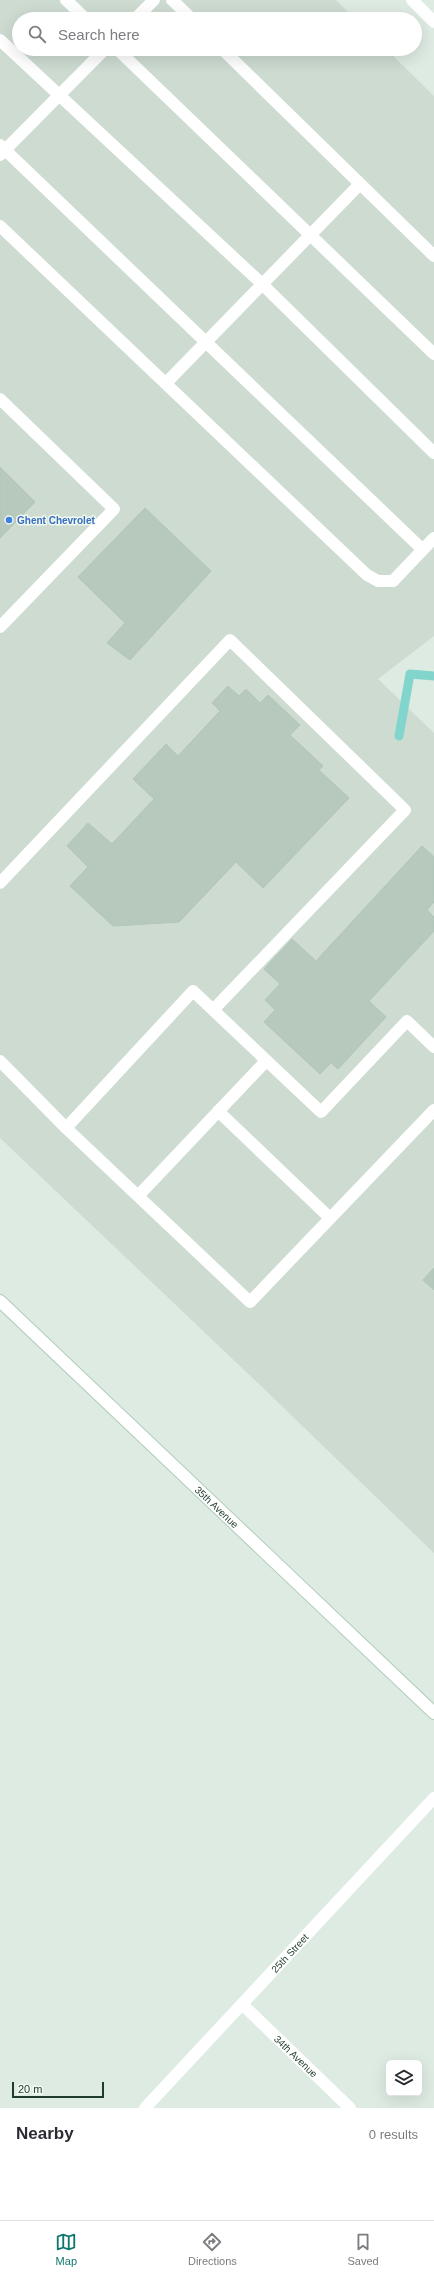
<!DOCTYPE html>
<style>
:root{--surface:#fff;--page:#f2f2f3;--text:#2b2b33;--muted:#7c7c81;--line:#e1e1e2;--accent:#0f766e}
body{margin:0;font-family:Arial,sans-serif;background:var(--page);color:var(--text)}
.controls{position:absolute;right:12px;bottom:12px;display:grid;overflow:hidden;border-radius:6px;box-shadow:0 4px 16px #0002}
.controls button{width:36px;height:36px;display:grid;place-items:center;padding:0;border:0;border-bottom:1px solid var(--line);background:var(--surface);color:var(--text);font:20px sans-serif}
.scale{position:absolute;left:12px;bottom:10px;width:92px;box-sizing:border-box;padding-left:4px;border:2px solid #1f3c2d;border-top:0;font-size:11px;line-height:14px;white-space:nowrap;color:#1f3c2d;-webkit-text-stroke:3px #eff8f1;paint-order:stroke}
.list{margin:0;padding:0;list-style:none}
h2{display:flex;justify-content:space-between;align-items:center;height:52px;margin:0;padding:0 16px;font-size:17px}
h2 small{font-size:13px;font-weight:400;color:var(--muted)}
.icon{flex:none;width:22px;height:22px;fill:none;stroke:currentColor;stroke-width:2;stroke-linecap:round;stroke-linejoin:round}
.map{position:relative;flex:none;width:434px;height:2108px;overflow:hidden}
.search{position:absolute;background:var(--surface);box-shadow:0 4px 16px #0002;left:12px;right:12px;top:12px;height:44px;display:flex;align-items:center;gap:10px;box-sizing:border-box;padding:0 14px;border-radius:22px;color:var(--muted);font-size:15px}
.sheet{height:112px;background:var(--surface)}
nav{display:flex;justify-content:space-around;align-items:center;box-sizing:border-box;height:56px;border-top:1px solid var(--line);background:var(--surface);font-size:11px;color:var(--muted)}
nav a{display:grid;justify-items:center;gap:2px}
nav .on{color:var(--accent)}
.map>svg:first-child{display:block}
.built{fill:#cddbd1}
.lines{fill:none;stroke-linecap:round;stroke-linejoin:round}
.stream{stroke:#82d5cd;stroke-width:9}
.building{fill:#b7c9bd;stroke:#b1c5b8}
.secondary-casing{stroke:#b1ccbb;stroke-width:14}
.service{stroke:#fff;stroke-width:12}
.minor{stroke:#fff;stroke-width:12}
.secondary{stroke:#fff;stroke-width:12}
.shop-dot{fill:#3f7fe0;stroke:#eff8f1;stroke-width:1.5}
.labels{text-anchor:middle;stroke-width:3;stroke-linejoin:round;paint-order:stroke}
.shop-label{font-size:10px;font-weight:bold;fill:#366cbe;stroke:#eff8f1;text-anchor:start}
.street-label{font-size:10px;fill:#1f3c2d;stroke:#eff8f1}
</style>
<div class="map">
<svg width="434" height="2108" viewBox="0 0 434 2108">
<rect width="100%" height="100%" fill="#deebe2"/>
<path class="built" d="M0,0H336L355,19H19V49H386L434,96V636L378,679L434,733V1553L260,1385L0,1138Z"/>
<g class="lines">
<path class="stream" d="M399,736L410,674L434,676"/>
</g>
<path class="building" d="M0,467L35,502L0,538Z
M145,508L211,571L130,660L107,643L125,623L78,577Z
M228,686L239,696L246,689L260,703L268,695L300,725L290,735L323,766L319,770L349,798L263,888L236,862L179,922L113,926L70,886L88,867L67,846L88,823L112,844L154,799L133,779L166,744L178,756L220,711L212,703Z
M422,846L434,857V902L427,910L434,917V931L369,1001L386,1017L338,1069L331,1063L320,1074L264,1022L275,1010L265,1000L280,984L264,969L292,939L316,961Z
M434,1268V1290L423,1280Z"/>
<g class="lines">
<g class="secondary-casing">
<g id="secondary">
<path id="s3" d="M0,1301L434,1713"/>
</g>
</g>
<path class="service" d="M66,0L86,19
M172,0L192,19
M135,19L154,0
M0,40L262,284L434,453
M117,49L434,354
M222,49L434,256
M0,145L423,550
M0,155L105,49
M0,226L367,575L378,581H393L434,538
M166,383L360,184
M0,399L114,509L0,627
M0,883L230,640L405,810L213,1010
M0,1061L66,1128L250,1302L434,1110
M218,1111L330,1218
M66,1128L193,991L321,1112L407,1021L434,1047
M138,1196L266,1061"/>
<g class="minor">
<path d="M412,0L434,22"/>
<path id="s1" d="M242,2004L350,2108"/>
<path id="s2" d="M145,2108L434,1798"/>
</g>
<use href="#secondary" class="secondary"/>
</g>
<circle class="shop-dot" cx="9" cy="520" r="4"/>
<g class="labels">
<g class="shop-label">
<text x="17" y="524">Ghent Chevrolet</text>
</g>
<g class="street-label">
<text dy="4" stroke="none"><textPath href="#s3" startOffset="299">35th Avenue</textPath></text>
<text dy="4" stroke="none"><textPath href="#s2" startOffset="212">25th Street</textPath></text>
<text dy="4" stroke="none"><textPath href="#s1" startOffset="75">34th Avenue</textPath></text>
</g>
</g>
</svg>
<div class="controls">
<button><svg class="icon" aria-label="layers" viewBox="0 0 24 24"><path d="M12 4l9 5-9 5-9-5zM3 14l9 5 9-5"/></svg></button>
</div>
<div class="scale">20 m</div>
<div class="search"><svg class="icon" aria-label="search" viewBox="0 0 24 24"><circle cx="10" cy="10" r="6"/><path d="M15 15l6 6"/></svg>Search here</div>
</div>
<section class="sheet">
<h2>Nearby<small>0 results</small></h2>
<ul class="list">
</ul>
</section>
<nav>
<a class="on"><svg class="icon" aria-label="map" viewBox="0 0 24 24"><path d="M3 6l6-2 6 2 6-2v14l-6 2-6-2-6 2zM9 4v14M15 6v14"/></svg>Map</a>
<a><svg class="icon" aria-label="directions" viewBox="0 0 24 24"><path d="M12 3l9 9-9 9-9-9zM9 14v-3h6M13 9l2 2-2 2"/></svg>Directions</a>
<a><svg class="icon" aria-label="saved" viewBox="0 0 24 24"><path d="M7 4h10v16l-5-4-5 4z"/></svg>Saved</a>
</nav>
